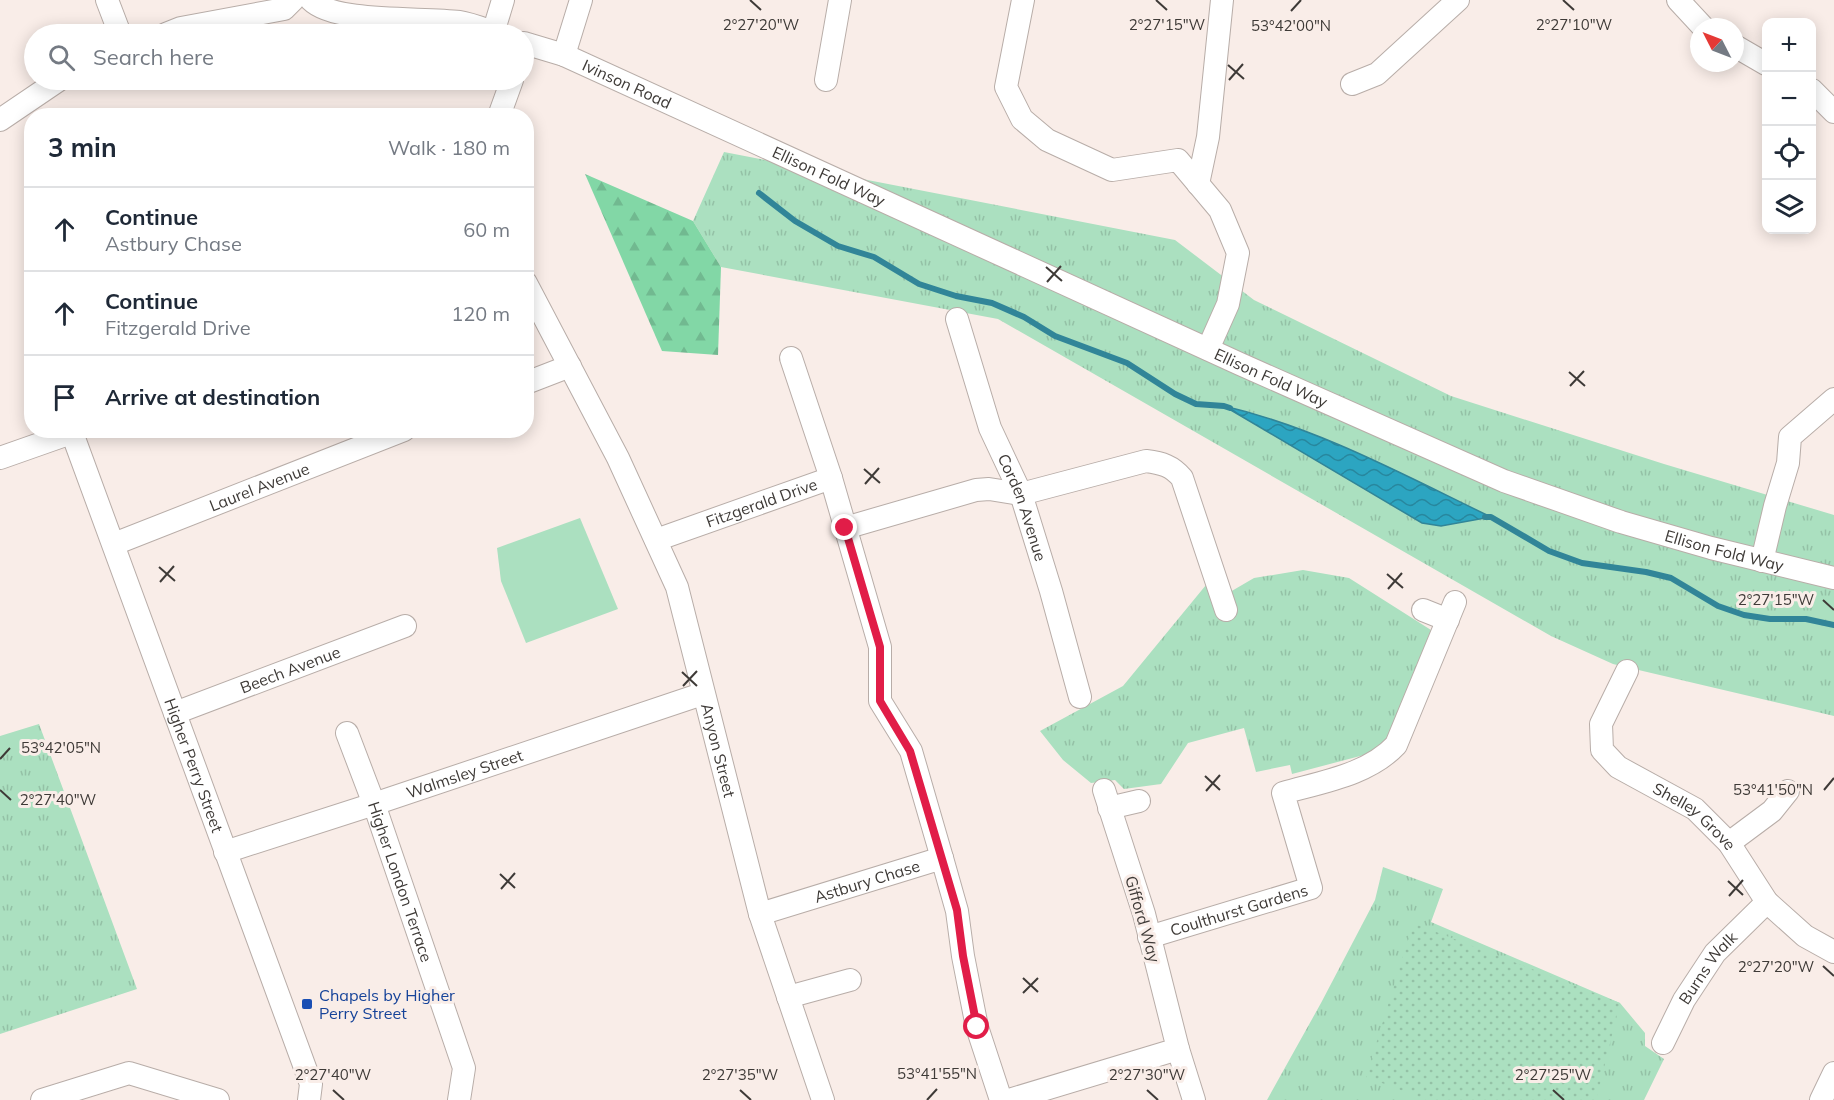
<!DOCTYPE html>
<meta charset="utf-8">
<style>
:root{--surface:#fff;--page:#f6f6f7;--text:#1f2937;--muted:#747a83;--line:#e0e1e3}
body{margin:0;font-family:Mulish,sans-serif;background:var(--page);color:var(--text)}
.controls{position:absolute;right:18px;top:18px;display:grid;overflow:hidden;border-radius:12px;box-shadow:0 3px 15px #0003}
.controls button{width:54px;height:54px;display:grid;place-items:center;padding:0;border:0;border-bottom:2px solid var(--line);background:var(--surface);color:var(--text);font:30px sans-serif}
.compass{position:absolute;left:1690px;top:18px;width:54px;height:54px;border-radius:50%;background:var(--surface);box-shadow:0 3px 15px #0003;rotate:312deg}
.stop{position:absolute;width:18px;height:18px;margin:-14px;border:4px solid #e11d48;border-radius:50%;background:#fff}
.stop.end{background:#e11d48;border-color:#fff;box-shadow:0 2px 6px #0008}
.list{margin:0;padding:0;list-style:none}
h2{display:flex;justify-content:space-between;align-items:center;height:78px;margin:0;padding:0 24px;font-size:26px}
h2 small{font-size:20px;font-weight:400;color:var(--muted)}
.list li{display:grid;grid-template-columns:39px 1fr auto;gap:18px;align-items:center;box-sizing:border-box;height:84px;padding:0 24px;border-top:2px solid var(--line)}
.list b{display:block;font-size:22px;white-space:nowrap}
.list p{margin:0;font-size:20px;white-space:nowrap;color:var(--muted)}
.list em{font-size:20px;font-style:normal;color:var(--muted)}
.icon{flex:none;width:33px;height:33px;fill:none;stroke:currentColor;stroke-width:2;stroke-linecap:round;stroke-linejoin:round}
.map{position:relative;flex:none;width:1834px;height:1100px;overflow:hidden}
.search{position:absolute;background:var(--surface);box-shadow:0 3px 15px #0003;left:24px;top:24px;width:510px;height:66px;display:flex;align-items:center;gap:15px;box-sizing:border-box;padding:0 21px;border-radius:33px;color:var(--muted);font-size:22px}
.panel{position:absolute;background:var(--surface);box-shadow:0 3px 15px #0003;left:24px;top:108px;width:510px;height:330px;border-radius:24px}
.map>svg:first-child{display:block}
.grass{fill:url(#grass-tufts)}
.forest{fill:url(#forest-firs)}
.park{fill:url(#park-dots)}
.pitch{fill:#abe0c0}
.water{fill:url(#water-waves);stroke:#318598;stroke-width:1.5}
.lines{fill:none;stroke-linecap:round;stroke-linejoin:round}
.stream{stroke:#318598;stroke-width:6}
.minor-casing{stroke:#b8ada8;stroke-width:24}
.minor{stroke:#fff;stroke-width:22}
.route{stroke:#e11d48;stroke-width:8}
.ticks{fill:none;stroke:#3e3a37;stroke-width:2}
.transit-dot{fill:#1a4fb4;stroke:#f9ede8;stroke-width:2}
.labels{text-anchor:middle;stroke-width:6;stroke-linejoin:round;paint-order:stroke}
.street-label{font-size:16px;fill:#3e3a37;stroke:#f9ede8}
.transit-label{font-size:16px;fill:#164399;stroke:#f9ede8;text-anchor:start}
.ticks-label{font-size:15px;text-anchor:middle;fill:#3e3a37;stroke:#f9ede8;stroke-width:6;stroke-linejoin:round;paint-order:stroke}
</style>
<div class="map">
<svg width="1834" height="1100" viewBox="0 0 1834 1100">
<defs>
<pattern id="grass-tufts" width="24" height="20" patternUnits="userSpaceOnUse" patternTransform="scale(1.5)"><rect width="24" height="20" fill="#abe0c0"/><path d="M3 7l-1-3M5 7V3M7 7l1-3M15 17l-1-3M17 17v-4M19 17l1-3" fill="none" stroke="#94c1a6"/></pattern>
<pattern id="forest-firs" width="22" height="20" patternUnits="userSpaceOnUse" patternTransform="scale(1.5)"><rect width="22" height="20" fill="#82d7a6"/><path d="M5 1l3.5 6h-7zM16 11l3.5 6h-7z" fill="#71b990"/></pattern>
<pattern id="park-dots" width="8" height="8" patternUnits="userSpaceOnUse" patternTransform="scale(1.5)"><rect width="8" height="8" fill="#abe0c0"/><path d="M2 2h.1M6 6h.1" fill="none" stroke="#94c1a6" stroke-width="1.8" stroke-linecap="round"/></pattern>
<pattern id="water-waves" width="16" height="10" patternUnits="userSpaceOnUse" patternTransform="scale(1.5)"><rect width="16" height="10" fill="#2ca5c1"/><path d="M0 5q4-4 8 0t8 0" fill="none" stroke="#27879e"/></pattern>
</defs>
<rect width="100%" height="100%" fill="#f9ede8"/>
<path class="grass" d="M724,152L1175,240L1254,300L1451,396L1664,464L1834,515V716L1613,664L1551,636L998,319L721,267L693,221Z
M1303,570L1349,578L1431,630L1386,742L1364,755L1292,774L1290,765L1256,772L1244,728L1188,743L1161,784L1124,789L1115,780L1091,783L1063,760L1040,731L1123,686L1206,585L1230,592L1254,578Z
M39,724L137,989L0,1034V736Z
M1383,867L1443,889L1431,922L1620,1003L1645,1033V1046L1664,1059L1644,1100H1267L1321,1003L1375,900Z"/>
<path class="forest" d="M585,174L693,221L721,267L718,355L662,351Z"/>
<path class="park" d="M1413,923L1620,1003L1596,1100H1427L1366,1077Z"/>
<path class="pitch" d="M580,518L618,609L526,643L501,581L497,548Z"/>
<path class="water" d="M1224,406C1318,428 1404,475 1491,517L1441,526L1422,523Z"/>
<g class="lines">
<path class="stream" d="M759,193L795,221L838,246L874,257L919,284L956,296L992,303L1024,317L1055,336L1127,363L1175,394L1196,404L1224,406L1230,408
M1485,517H1491L1549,551L1582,563L1646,572L1671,578L1718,606L1744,615L1770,619H1806L1834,625"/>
<g class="minor-casing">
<g id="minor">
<path d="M107,0L120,34"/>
<path d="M311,0C335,24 423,17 459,22C472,24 486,30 498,34"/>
<path d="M1023,0L1006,87L1022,119L1047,140L1112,170L1178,160L1220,210L1238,253L1228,304L1208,349"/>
<path d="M1678,0L1703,27"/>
<path d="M493,33L503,0"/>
<path d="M166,34L181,28L284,9L293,0"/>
<path id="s1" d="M524,43L564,55L1240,364L1504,481L1621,522L1711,548L1834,578"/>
<path d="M1735,46L1766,64"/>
<path d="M564,55L581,0"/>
<path d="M826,80L840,0"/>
<path d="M1352,84L1377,74L1458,0"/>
<path d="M1812,90L1834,112"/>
<path d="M499,116L512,80"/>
<path d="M0,120L59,80"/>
<path d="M1198,184L1208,137L1222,0"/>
<path id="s2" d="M526,283L618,458L677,587L760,914L823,1100"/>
<path id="s3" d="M957,319L990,428L1021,494L1051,591L1080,697"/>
<path d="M791,358L831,478"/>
<path d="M526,383L570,366"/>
<path id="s4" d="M71,430L311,1084L309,1100"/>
<path d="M0,458L71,433"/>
<path d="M845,528L976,490L989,489L1021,494L1146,461C1162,463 1172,466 1182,478L1226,610"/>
<path id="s5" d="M656,540L831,478L880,647V701L911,751L942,858"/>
<path id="s6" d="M114,544L404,430"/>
<path d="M1762,561L1775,506L1788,463L1790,437L1834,399"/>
<path d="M1423,610L1448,620"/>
<path id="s7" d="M1627,671L1601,724L1602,750L1618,767L1695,809L1729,843L1767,902L1805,936L1834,952"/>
<path id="s8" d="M175,713L405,626"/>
<path id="s9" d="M347,733L374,804L464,1068L459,1100"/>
<path d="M1109,808L1139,801"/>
<path d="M1729,843L1772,811L1788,791"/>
<path id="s10" d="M225,852L374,804L702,694"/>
<path id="s11" d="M760,914L942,858L957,911L963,956L977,1027L1001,1100"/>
<path id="s12" d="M1149,937L1311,888L1283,793C1321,782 1368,775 1396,745L1455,602"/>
<path d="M788,997L850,980"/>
<path id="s13" d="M1663,1043L1684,1000L1715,953L1767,902"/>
<path d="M1178,1049L1194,1100"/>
<path d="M42,1100L129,1073L218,1100"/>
<path d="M1009,1100L1178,1049L1144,914L1104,790"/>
<path d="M1821,1100L1834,1073"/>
</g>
</g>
<use href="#minor" class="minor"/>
</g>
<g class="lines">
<path class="route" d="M845,528L880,647V701L910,751L957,910L963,956L977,1027"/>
</g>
<path class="ticks" d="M750,0L761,10M1156,0L1167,10M1563,0L1574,10M1291,11L1301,0M1228,65L1244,79M1229,80L1243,64M1046,267L1062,281M1047,282L1061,266M1569,372L1585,386M1570,386L1584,371M864,469L880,483M865,484L879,468M159,567L175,581M1387,574L1403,588M160,582L174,566M1388,589L1402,573M1823,600L1834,610M682,672L697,686M683,686L697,671M0,759L10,748M1205,776L1220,790M0,790L11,800M1824,790L1834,778M1206,791L1220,775M500,874L515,888M1728,881L1743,895M501,889L515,873M1729,896L1743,880M1823,966L1834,976M1023,978L1038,992M1023,993L1038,978M333,1090L344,1100M740,1090L751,1100M1147,1090L1158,1100M1553,1090L1564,1100M927,1100L937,1089"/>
<rect class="transit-dot" x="301" y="998" width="12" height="12" rx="3"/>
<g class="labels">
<g class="street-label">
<text dy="6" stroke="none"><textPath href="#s1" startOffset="111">Ivinson Road</textPath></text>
<text dy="6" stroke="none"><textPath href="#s1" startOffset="333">Ellison Fold Way</textPath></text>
<text dy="6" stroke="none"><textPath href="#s1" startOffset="819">Ellison Fold Way</textPath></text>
<text dy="6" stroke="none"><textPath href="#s6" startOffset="156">Laurel Avenue</textPath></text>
<text dy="6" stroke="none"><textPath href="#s5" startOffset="112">Fitzgerald Drive</textPath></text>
<text dy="6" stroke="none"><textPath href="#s3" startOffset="200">Corden Avenue</textPath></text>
<text dy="6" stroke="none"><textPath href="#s1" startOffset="1305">Ellison Fold Way</textPath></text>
<text dy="6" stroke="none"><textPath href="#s8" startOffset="123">Beech Avenue</textPath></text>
<text dy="6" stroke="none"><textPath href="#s2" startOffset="508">Anyon Street</textPath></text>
<text dy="6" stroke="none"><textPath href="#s4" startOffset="357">Higher Perry Street</textPath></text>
<text dy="6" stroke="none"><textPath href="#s10" startOffset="252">Walmsley Street</textPath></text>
<text dy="6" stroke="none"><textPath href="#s7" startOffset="200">Shelley Grove</textPath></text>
<text dy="6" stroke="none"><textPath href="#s9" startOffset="158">Higher London Terrace</textPath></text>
<text dy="6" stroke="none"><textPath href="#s11" startOffset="112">Astbury Chase</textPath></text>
<text dy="6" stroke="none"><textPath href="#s12" startOffset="94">Coulthurst Gardens</textPath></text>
<text transform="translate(1143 919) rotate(74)" y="6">Gifford Way</text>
<text dy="6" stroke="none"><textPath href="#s13" startOffset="88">Burns Walk</textPath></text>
</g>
<g class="transit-label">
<text x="319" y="1001">Chapels by Higher<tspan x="319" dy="18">Perry Street</tspan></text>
</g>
</g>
<g class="ticks-label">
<text x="761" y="30">2°27'20"W</text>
<text x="1167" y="30">2°27'15"W</text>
<text x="1574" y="30">2°27'10"W</text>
<text x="1291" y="31">53°42'00"N</text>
<text x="1776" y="605">2°27'15"W</text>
<text x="61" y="753">53°42'05"N</text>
<text x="1773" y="795">53°41'50"N</text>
<text x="58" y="805">2°27'40"W</text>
<text x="1776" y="972">2°27'20"W</text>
<text x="937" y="1079">53°41'55"N</text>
<text x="333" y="1080">2°27'40"W</text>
<text x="740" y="1080">2°27'35"W</text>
<text x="1147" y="1080">2°27'30"W</text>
<text x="1553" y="1080">2°27'25"W</text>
</g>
</svg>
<div class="controls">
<button>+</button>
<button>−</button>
<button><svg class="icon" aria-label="locate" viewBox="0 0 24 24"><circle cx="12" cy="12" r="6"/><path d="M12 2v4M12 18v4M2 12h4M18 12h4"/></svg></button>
<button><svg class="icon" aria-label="layers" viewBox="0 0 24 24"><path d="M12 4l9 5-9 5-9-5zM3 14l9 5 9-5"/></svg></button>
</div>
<svg class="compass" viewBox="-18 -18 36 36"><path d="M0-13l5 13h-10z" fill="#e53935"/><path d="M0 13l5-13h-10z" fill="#747a83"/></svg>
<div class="stop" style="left:977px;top:1027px"></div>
<div class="stop end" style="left:845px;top:528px"></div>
<div class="search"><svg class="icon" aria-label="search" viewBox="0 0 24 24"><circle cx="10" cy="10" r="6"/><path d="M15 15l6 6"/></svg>Search here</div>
<section class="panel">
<h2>3 min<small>Walk · 180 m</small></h2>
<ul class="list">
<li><svg class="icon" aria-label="ahead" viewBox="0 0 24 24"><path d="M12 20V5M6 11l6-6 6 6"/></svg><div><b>Continue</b><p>Astbury Chase</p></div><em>60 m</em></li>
<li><svg class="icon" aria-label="ahead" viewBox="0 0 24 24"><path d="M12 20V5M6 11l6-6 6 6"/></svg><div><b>Continue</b><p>Fitzgerald Drive</p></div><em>120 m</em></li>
<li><svg class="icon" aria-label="arrive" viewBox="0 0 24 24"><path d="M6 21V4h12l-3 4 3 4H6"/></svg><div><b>Arrive at destination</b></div></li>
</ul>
</section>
</div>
